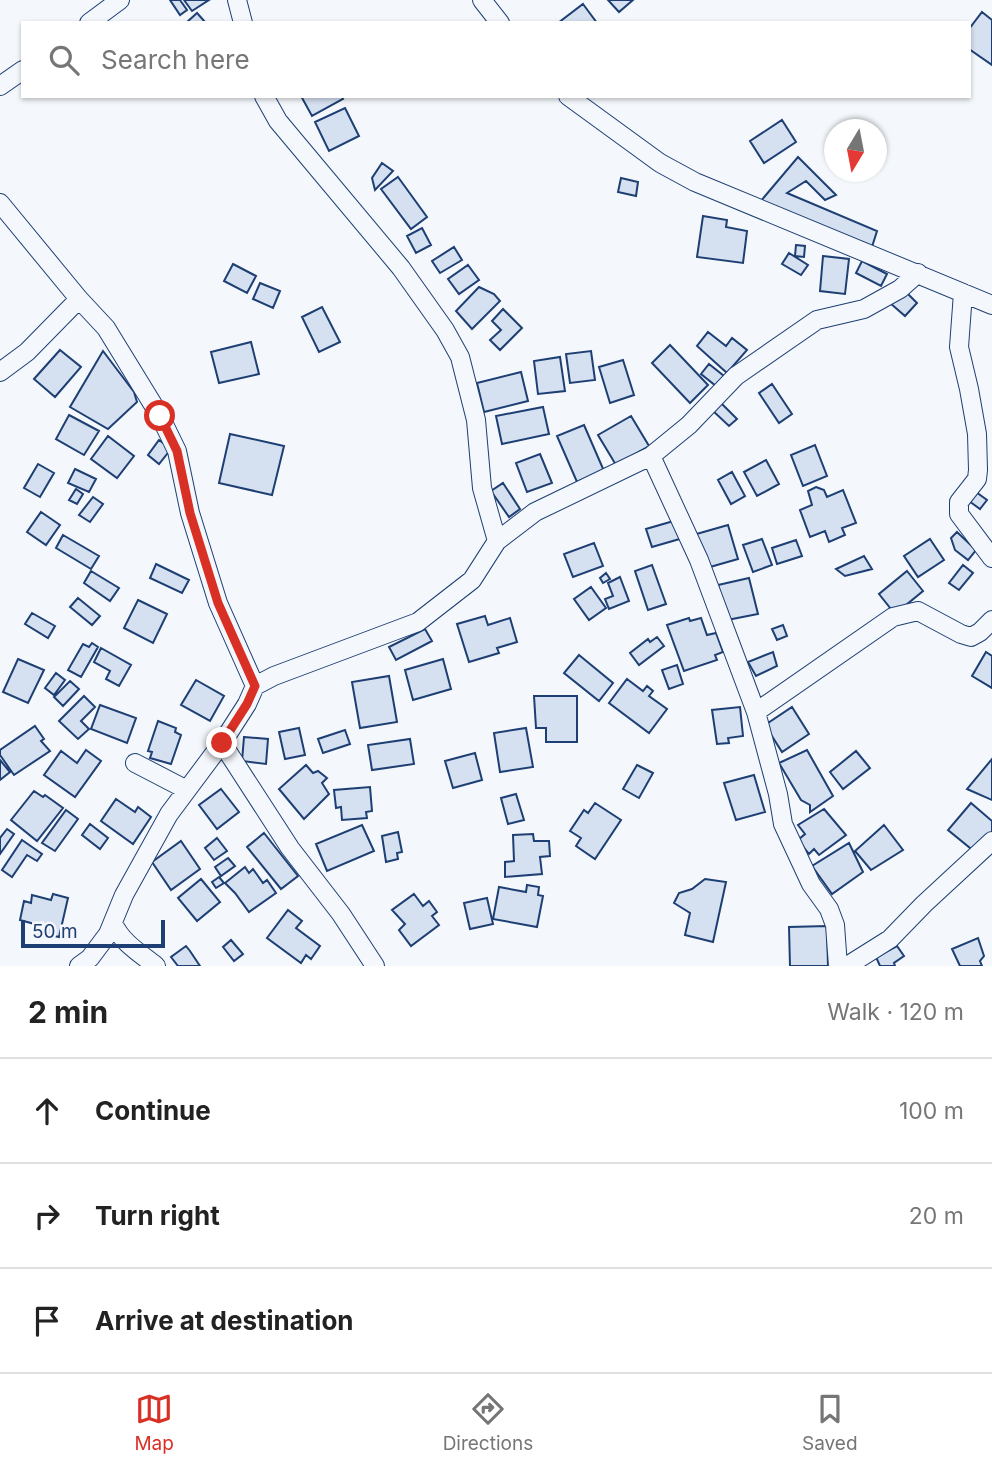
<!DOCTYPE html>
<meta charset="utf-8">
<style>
:root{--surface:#fff;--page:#f6f6f6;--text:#222;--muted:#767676;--line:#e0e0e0;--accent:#d93025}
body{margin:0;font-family:Inter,sans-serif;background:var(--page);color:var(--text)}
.compass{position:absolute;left:824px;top:119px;width:63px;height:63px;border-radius:50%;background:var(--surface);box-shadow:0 2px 5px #0004;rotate:190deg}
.scale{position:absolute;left:21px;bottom:18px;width:144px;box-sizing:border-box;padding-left:7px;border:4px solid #1d3f73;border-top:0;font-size:19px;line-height:24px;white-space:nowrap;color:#1d3f73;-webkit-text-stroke:5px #f4f7fb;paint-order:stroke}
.stop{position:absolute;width:21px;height:21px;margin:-16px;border:5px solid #d93025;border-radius:50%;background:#fff}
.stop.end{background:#d93025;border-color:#fff;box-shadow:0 2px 7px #0008}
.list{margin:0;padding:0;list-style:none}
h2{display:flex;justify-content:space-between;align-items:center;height:91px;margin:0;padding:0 28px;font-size:30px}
h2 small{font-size:23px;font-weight:400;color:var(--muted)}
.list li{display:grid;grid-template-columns:46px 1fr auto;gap:21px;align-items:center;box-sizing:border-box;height:105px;padding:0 28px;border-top:2px solid var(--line)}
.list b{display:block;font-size:26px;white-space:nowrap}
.list em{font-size:23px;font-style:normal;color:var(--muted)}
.icon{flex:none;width:38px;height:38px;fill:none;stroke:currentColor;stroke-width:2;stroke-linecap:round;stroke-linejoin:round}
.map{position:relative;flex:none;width:992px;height:966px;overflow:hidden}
.search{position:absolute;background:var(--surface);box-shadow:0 2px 5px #0004;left:21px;right:21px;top:21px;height:77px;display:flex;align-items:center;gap:18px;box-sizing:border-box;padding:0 24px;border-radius:0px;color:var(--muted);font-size:26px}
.sheet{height:406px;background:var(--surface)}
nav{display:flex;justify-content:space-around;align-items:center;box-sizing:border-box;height:98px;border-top:2px solid var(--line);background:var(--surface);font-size:19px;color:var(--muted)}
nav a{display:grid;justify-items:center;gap:4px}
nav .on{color:var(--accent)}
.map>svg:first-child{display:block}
.building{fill:#d5e0f0;stroke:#1d3f73;stroke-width:2}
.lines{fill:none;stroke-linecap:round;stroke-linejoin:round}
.minor-casing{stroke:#1d3f73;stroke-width:20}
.minor{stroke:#f4f7fb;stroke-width:18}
.route{stroke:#d93025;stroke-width:9}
</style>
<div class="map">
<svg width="992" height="966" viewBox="0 0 992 966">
<rect width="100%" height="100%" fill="#f4f7fb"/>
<path class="building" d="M170,0H180L187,10L180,15Z
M184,0H209L192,11Z
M608,0H633L619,12Z
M583,4L597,23H558Z
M982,12L992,20V65L969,49V29Z
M197,13L206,23H186Z
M301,96H341L343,99L312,116Z
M345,108L359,136L329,151L315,122Z
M782,120L796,142L764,163L750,141Z
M798,157L836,195L825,200L806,181L787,193L877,231L871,250L760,202Z
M382,163L393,171L375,190L372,178Z
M398,177L427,217L411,229L381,189Z
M621,178L638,182L636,196L618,192Z
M703,216L727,220L726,227L747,231L743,263L697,257Z
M422,228L431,245L416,253L407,236Z
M796,245L805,246L804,257L795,256Z
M454,247L462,260L440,273L432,261Z
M789,253L808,265L801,275L782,264Z
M823,256L849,259L845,294L820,291Z
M862,261L887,274L881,286L856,273Z
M233,264L256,276L247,293L224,281Z
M468,265L479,280L459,294L448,279Z
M260,283L280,291L273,308L253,299Z
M479,287L494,294L500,301L472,329L456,311Z
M903,289L917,303L905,316L890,303Z
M322,307L340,342L319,352L302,317Z
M503,309L522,328L500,350L490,340L501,330L492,321Z
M708,332L726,346L732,338L747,350L727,373L697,346Z
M251,342L259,374L219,383L211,352Z
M670,345L708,385L690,403L652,363Z
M60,350L81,367L55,397L34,379Z
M103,351L134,392L137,402L108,429L70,407Z
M591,351L595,380L570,383L566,354Z
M560,357L565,391L538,394L534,361Z
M623,360L634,395L610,403L599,367Z
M709,364L724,376L716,386L701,374Z
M521,372L528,401L484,412L477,383Z
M772,384L792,414L779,423L759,393Z
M720,402L737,419L729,426L712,410Z
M543,407L549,434L502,444L496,416Z
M69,415L99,431L84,455L56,439Z
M631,416L649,446L616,465L598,435Z
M584,425L604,471L577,482L557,436Z
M230,434L284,446L272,495L219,483Z
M108,436L134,456L117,478L91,459Z
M159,440L171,449L159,464L148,455Z
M815,445L827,476L803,486L791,455Z
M540,454L552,483L527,492L516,463Z
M766,460L779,484L757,496L744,472Z
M38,464L54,473L40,497L24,488Z
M75,469L96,479L89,492L68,483Z
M732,472L745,496L731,504L718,480Z
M503,483L520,509L509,517L491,491Z
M816,487L824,490L827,497L843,490L856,523L842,528L845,535L829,542L825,531L810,537L800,510L812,505L808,491Z
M76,489L83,494L77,504L69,500Z
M976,492L987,500L980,509L969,501Z
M93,497L103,504L90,522L79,515Z
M41,512L60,525L46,545L27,532Z
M677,520L683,538L652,547L646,529Z
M728,525L738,559L703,569L693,535Z
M957,532L976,550L968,560L955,550L951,538Z
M63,535L99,556L91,569L56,548Z
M762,539L772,565L753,572L743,545Z
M930,539L944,560L918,577L904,556Z
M796,540L802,556L777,564L772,548Z
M594,543L603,566L573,577L564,554Z
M864,556L872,569L845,576L836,569Z
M156,564L189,580L182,593L150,578Z
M652,565L666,604L648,610L635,571Z
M963,565L973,573L959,590L949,583Z
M91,571L119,588L110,601L84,583Z
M907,571L923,591L895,614L879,594Z
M606,573L610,579L603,583L600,578Z
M620,577L629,601L609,609L605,599L613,596L608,583Z
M749,578L758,614L727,620L718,585Z
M591,587L606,608L589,620L574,599Z
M78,598L100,616L92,625L70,607Z
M138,600L167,614L153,643L124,628Z
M32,613L55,626L48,638L25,624Z
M485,616L488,625L510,618L517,642L497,648L499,653L469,662L457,624Z
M689,618L690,621L701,618L707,635L716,633L723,652L715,655L717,660L684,671L667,625Z
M783,625L787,636L777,640L772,629Z
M425,629L432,641L396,660L389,647Z
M657,637L664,646L639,665L630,653L648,639L650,642Z
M92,643L98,647L81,677L68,670L83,644L89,647Z
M101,648L131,665L119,686L106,679L110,671L94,662Z
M773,652L777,666L756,676L748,662Z
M986,652L992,656V688L972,676Z
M579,655L613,683L599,701L564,673Z
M18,659L44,670L28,703L3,692Z
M443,659L451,689L413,700L405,670Z
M677,665L683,684L669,689L662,670Z
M56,673L65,680L54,695L45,688Z
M389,676L397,722L360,728L352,682Z
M627,679L643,691L647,686L653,691L649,696L667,709L649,733L609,703Z
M196,680L224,696L210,721L181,705Z
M70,681L79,689L63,706L54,697Z
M84,696L95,707L81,721L89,729L78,739L59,721Z
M534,696H577V742H546V728H536Z
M100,705L136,718L127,743L91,729Z
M740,707L743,736L728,738L729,743L717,744L712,710Z
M792,707L809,734L782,752L765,725Z
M158,721L176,728L175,732L181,735L171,764L150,758L152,752L148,751Z
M35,726L44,739L41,741L50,751L14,775L0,755V750Z
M299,728L305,755L285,759L279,732Z
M526,728L533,767L500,772L494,733Z
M345,730L350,744L323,753L318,739Z
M244,737L268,739L266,764L242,761Z
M410,739L414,764L372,770L368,745Z
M86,750L101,761L75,797L44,775L61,751L77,763Z
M807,750L833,796L810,812V805L801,800L779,763Z
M856,751L870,768L843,789L830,772Z
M475,753L482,780L453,788L445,761Z
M992,759V800L967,789Z
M0,760L10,772L0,780Z
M306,765L313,773L318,771L327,778L322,783L329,794L304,819L279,789Z
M637,765L653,773L639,798L623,789Z
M754,775L765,812L736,820L724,783Z
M370,787L372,811L366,812L367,818L342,820L341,807L336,808L334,790Z
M221,789L239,812L217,829L199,805Z
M34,791L43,797L45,795L63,808L37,841L11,820Z
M516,794L524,820L508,824L501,798Z
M116,799L135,812L138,807L151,817L133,844L101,821Z
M595,803L621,820L595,859L576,846L581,838L570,831L584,810L588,813Z
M971,803L992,821V832L975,852L948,830Z
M824,809L846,835L819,855L814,849L809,854L798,840L805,834L798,825Z
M66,810L78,819L55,851L42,843Z
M90,824L108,838L100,849L82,835Z
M362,825L374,851L327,871L316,844Z
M884,825L903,850L871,870L855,851Z
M7,829L14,834L0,854V838Z
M398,832L402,852L397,853L398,859L386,862L382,836Z
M264,833L298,876L281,889L247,847Z
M533,834L534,841H549L550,856L540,857L542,874L505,877V862L514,861L513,835Z
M217,838L227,851L214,860L205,848Z
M22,840L42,854L37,861L27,855L12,877L2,870Z
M181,841L200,869L171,890L152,862Z
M849,843L863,872L832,894L812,866Z
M228,858L235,866L221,876L215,867Z
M245,867L249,873L253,869L263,883L267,880L276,893L249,912L235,893L225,883Z
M219,877L224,883L216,888L212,882Z
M201,879L220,902L197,921L178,898Z
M705,879L726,882L713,942L685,935L690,913L674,903L679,893L692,889Z
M527,885L539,887L538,895L543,896L537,927L493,919L499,887L526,892Z
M53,894L68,898L59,937L36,932L38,925L20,920L24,901L31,903L32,895L51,900Z
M414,894L423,906L429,901L437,912L432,916L439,925L411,946L399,930L405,924L392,910Z
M487,898L493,924L470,929L464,903Z
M288,910L302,921L296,928L320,946L311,959L306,955L301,963L267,938Z
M827,926L828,966H790L789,927Z
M978,938L984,956L980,961L982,966H960L952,949Z
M231,940L243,954L234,961L223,947Z
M186,946L190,951L200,966H178L171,957Z
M897,946L904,956L894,963L895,966H880L876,957Z"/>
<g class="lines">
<g class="minor-casing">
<path id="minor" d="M237,0L243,23
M482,0L500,23
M89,23L120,0
M0,86L23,70
M264,96L278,121L401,268L445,330L460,357L476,420L482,488L497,541
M568,96L660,163L695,182L992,305
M0,203L79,299L106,328L160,416L177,451L190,513L218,603L255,686
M963,293L959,347L969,389L977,434L978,470L977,479L959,502V514L992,558
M0,372L27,352L79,299
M651,456L699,560L756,712L778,794L783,824L811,884L829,909L835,925L838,966
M756,712L893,617L918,611L961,634L971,637L980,632L992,620
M222,743L290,848L341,914L375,966
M135,763L187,790
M113,923C122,943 140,953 156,966
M79,966L90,958L108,934L124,895L169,814L222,743L247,704L255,686L274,676L418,622L472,580L497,541L535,512L651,456L689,425L736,376L817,320L864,309L900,289L918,273
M847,966L890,939L924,904L992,841"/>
</g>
<use href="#minor" class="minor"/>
</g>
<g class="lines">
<path class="route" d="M160,416L177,451L190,513L218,603L255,686L247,704L222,743"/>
</g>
</svg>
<svg class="compass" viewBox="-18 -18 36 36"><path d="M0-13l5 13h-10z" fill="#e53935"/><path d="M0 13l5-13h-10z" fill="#767676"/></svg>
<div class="scale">50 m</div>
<div class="stop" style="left:160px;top:416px"></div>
<div class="stop end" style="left:222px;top:743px"></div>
<div class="search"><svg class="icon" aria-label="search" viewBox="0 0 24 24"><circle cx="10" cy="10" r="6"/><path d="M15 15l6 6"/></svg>Search here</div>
</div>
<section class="sheet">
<h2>2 min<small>Walk · 120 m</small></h2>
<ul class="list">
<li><svg class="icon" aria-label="ahead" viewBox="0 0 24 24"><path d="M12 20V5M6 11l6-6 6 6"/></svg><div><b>Continue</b></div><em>100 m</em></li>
<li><svg class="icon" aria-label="right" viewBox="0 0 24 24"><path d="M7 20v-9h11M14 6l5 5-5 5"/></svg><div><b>Turn right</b></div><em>20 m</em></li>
<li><svg class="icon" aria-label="arrive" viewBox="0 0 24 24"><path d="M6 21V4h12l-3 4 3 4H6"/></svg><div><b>Arrive at destination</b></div></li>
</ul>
</section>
<nav>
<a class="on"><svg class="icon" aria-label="map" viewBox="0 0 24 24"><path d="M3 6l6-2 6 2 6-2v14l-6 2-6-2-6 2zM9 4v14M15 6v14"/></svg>Map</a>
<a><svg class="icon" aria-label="directions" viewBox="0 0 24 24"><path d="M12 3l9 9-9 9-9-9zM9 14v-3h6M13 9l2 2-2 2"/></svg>Directions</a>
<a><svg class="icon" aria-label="saved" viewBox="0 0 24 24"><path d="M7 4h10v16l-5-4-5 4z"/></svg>Saved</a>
</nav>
